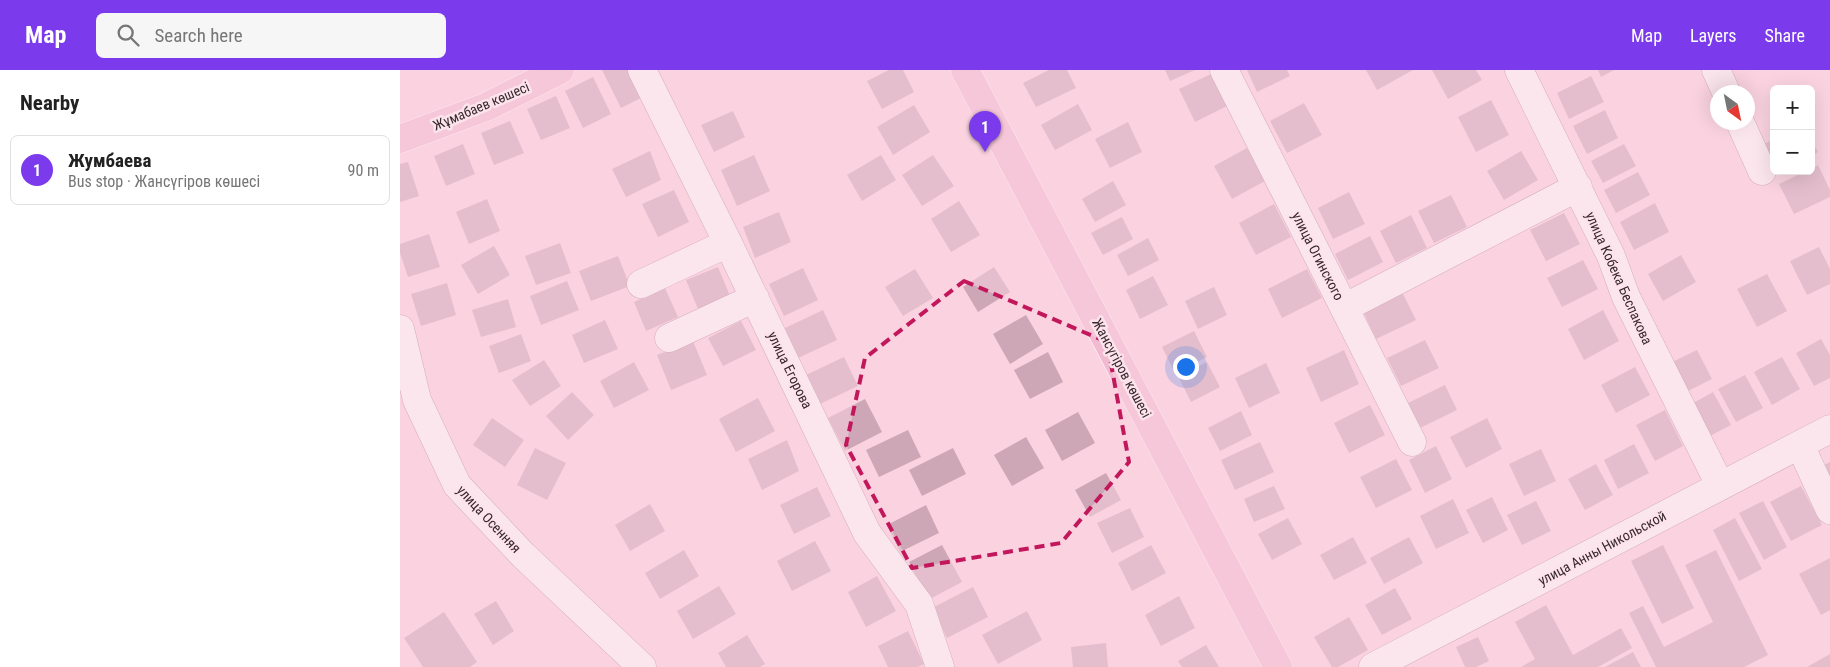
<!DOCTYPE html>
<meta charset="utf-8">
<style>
:root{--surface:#fff;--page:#f6f6f6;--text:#222;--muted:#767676;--line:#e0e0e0;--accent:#7c3aed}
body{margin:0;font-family:"Roboto Condensed",sans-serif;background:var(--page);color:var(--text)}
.controls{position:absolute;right:15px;top:15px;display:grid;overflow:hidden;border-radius:8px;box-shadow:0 5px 20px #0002}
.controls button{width:45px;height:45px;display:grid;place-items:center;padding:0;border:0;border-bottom:1px solid var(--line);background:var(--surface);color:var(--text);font:25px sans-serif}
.compass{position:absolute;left:1310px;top:15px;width:45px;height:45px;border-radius:50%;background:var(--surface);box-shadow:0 5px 20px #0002;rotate:147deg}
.you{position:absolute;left:785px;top:296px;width:18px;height:18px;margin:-12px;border:4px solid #fff;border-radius:50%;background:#1a73e8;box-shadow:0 0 0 8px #1a73e833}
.badge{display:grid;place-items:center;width:32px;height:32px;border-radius:50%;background:var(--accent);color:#fff;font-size:16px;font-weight:700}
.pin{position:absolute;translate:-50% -41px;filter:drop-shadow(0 1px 2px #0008)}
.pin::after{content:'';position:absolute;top:26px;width:18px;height:15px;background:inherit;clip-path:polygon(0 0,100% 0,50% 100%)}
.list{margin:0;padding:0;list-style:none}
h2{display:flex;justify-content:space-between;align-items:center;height:65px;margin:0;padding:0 20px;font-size:21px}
h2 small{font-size:16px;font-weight:400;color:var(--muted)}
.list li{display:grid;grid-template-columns:32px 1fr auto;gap:15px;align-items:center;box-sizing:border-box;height:70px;margin:0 10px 10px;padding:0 10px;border:1px solid var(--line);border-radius:8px}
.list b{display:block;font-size:19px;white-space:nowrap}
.list p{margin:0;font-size:16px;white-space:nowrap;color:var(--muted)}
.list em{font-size:16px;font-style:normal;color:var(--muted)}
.icon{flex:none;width:28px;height:28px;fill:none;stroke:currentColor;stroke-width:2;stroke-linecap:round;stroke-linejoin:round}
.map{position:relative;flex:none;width:1430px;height:597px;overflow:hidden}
header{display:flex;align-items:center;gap:30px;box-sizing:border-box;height:70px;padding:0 25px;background:var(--accent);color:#fff}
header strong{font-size:24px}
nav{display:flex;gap:28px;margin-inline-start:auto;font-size:18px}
.search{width:350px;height:45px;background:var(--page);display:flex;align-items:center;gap:12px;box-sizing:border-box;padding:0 18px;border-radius:8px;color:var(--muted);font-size:19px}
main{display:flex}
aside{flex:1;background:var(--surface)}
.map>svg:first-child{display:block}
.building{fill:#cda7b5}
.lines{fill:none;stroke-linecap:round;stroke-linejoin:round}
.minor-casing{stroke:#a78390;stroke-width:29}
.major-casing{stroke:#fff;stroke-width:29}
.minor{stroke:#fff;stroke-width:28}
.major{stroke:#f2bad1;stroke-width:28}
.marked{fill:none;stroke:#c2185b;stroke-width:4;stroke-dasharray:10 6;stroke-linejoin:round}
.labels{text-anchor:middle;stroke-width:5;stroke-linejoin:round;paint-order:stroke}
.street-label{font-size:14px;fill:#37282e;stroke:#fde4ec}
</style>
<header>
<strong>Map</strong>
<div class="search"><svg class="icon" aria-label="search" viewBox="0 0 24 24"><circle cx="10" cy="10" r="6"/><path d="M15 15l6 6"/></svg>Search here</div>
<nav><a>Map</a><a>Layers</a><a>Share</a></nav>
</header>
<main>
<aside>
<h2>Nearby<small></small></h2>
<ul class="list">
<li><span class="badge">1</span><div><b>Жумбаева</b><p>Bus stop · Жансүгіров көшесі</p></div><em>90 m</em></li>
</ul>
</aside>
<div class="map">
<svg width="1430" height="597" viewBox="0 0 1430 597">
<rect width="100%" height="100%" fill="#fad2e0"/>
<path class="building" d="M202,0H232L245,26L221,38Z
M489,0H503L514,22L482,39L467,11Z
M649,0H667L676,18L636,37L623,13Z
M765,0H795L770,11Z
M847,0H887L890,6L857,22Z
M966,0H1013L977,20Z
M1032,0H1076L1082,10L1048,29Z
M1198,0H1214L1201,7Z
M811,4L827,36L795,52L779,19Z
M1191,6L1204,32L1169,49L1157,23Z
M193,7L211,44L183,58L165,21Z
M156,26L170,58L141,70L127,39Z
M1091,30L1109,65L1076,82L1058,47Z
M904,33L922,65L887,83L870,51Z
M678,34L692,60L655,80L641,55Z
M514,35L530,62L493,85L477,57Z
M1205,40L1218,68L1187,84L1173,56Z
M333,41L345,67L314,82L301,55Z
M110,51L124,83L94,95L81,63Z
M728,52L742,82L710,98L695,69Z
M1374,69V101H1381L1375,104L1360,76Z
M1411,70L1418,82L1411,86Z
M63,74L75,104L46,116L34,86Z
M1224,74L1236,96L1203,113L1191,91Z
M847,78L865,111L832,129L814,96Z
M250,81L261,110L226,127L212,99Z
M1121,81L1138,110L1104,130L1087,101Z
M354,85L370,121L337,136L321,100Z
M481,85L496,110L462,131L447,105Z
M533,85L554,116L522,136L502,105Z
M8,92L19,126L0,132V94Z
M1418,95L1430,120V127L1394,144L1379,114L1406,101H1411V99Z
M1238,102L1250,125L1216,143L1204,120Z
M713,111L726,135L695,152L682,129Z
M274,120L289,152L258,167L242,134Z
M949,122L965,154L933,169L918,138Z
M1051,125L1067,157L1034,173L1018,141Z
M87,129L100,161L69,174L56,142Z
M559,131L580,165L551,182L531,149Z
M1255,133L1269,162L1234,180L1220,152Z
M874,134L891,167L856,185L839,153Z
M379,142L391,172L355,188L343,157Z
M1164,143L1180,174L1146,191L1130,160Z
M1011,145L1027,178L996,193L980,161Z
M722,147L733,169L703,185L691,163Z
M29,164L40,197L8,207L0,183V174Z
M970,166L983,192L948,210L935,184Z
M748,168L759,190L728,206L717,185Z
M160,173L171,203L136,215L125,186Z
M94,176L110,205L78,224L61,195Z
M1419,177L1430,199V214L1407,225L1390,191Z
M1281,185L1296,212L1263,231L1248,204Z
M218,186L230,216L191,231L179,201Z
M1183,190L1198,219L1162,237L1147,208Z
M318,197L330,226L298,239L286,210Z
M594,197L610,222L578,242L563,217Z
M403,198L418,230L384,246L369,214Z
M515,199L533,228L503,246L485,217Z
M907,199L922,228L882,248L868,219Z
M1367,204L1387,241L1357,257L1337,219Z
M753,206L768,235L740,249L726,220Z
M167,211L179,240L141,255L130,226Z
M47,213L56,245L21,256L11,224Z
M814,217L827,245L798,259L785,231Z
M265,218L278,247L246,261L234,232Z
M1002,222L1016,250L976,269L963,241Z
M108,229L116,257L81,267L72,240Z
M423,240L437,270L398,288L385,258Z
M1203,240L1219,271L1184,290L1168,259Z
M626,245L643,274L610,294L593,264Z
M205,250L218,279L184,293L172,265Z
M341,251L356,280L323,296L308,268Z
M794,261L807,287L775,303L762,277Z
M121,264L131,291L99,303L89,276Z
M1421,269L1430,285V308L1414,316L1396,283Z
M1025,270L1039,298L1001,316L987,288Z
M293,271L307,305L271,320L257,285Z
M944,280L959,314L921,332L906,298Z
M1297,280L1312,309L1284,323L1268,294Z
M648,282L663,312L630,329L614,300Z
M444,287L458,316L420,334L406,305Z
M1382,287L1400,319L1372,335L1354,302Z
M144,290L161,316L130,336L112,310Z
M234,292L249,320L214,338L200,311Z
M807,292L820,317L791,332L778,306Z
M866,293L880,323L849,338L835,308Z
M1235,297L1250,325L1216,343L1201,315Z
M1345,305L1363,338L1336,352L1318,319Z
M1045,315L1057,340L1020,358L1008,333Z
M172,322L194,345L168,370L146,346Z
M1313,322L1331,355L1306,368L1288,336Z
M358,328L375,361L336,382L319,349Z
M465,329L482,362L445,381L428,348Z
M970,335L985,365L949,383L934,353Z
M1265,340L1283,376L1255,391L1236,355Z
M841,341L852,365L820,381L808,358Z
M678,342L695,373L662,391L645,360Z
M92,348L124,370L105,397L73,375Z
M1087,348L1102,379L1066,398L1050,367Z
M508,360L521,387L479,407L466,380Z
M626,367L644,398L612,416L594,385Z
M387,370L399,401L362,420L348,389Z
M860,372L874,402L835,420L821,390Z
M1234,374L1249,403L1218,419L1204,390Z
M1036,376L1052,409L1025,423L1009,390Z
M135,378L166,393L147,430L117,415Z
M553,378L566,404L522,426L509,400Z
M1141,379L1156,411L1124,426L1109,394Z
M996,389L1012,420L976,438L960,407Z
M1430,392V423L1418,398Z
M1196,394L1213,425L1185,440L1168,409Z
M706,403L721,430L690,447L675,420Z
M874,416L885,439L854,452L844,429Z
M1401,416L1422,455L1391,471L1370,432Z
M417,417L431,446L394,464L380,435Z
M1092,427L1108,460L1083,473L1066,440Z
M1053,429L1069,463L1036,479L1020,446Z
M1136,431L1151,461L1122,475L1107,445Z
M1363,431L1387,477L1364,490L1339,443Z
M250,434L265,461L230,481L215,455Z
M526,435L539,463L500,482L487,455Z
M730,438L744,467L712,483L697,453Z
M888,448L902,474L872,490L858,464Z
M1335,448L1362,499L1339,511L1313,460Z
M953,467L967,493L934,510L920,485Z
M1009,467L1023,493L984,514L970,488Z
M415,471L431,501L392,521L377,491Z
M542,475L562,512L528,530L509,492Z
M751,475L766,503L732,521L718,493Z
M1263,475L1294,538L1262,554L1231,491Z
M284,480L299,506L260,529L245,503Z
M1316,480L1368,585L1344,597H1256L1229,543L1243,536L1264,577L1313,552L1285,495Z
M1430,488V540L1421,545L1399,504Z
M477,506L496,541L466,557L448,522Z
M319,516L336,544L293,569L277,541Z
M573,517L588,547L547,568L532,538Z
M995,518L1012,549L982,565L965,535Z
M779,526L795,558L761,576L745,545Z
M96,531L114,561L93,575L74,544Z
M1146,535L1173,585L1221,558L1232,578L1198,597H1121L1135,589L1115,552Z
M627,541L642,570L598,594L582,565Z
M44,542L77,592L70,597H23L4,568Z
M949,547L968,580L938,597H932L914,567Z
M508,561L524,594L518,597H488L478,576Z
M347,565L365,594L360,597H326L318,583Z
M1078,567L1089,591L1076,597H1065L1056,577Z
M706,573L708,597H673L671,577Z
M806,575L819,597H782L778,591Z
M1233,582L1241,597H1205Z
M1430,584V597H1407Z"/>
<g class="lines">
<g class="minor-casing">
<path id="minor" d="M242,0L328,173L467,463L519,534L540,597
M824,0L1012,372
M1119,0L1211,186L1226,227L1320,415
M1316,0L1326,22
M1340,52L1362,101
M241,214L328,173
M944,238L1178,117
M0,259L17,330L57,415L123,485L242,597
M269,268L355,228
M1400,375L1430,440
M973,597L1430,359"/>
</g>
<g class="major-casing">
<path id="major" d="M565,0L878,597
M0,69L86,37L160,0"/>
</g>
<use href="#minor" class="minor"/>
<use href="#major" class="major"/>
</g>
<path d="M0 0H1430V597H0ZM564,211L707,272L729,392L661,473L512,498L446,375L465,288Z" fill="#fad2e0" fill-opacity=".55" fill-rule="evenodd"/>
<path class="marked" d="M564,211L707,272L729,392L661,473L512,498L446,375L465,288Z"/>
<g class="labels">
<g class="street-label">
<text transform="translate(81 36) rotate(-23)" y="5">Жұмабаев көшесі</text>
<text transform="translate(918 186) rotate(63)" y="5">улица Огинского</text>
<text transform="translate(1219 208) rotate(66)" y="5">улица Кобека Беспакова</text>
<text transform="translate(722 298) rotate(62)" y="5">Жансүгіров көшесі</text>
<text transform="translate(390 300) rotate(64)" y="5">улица Егорова</text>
<text transform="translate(89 449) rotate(47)" y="5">улица Осенняя</text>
<text transform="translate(1202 478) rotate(-28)" y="5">улица Анны Никольской</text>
</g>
</g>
</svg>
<div class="controls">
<button>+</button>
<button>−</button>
</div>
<svg class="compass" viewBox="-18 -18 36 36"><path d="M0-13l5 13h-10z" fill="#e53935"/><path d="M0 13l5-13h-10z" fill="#767676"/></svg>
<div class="you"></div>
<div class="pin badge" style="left:585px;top:82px">1</div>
</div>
</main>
